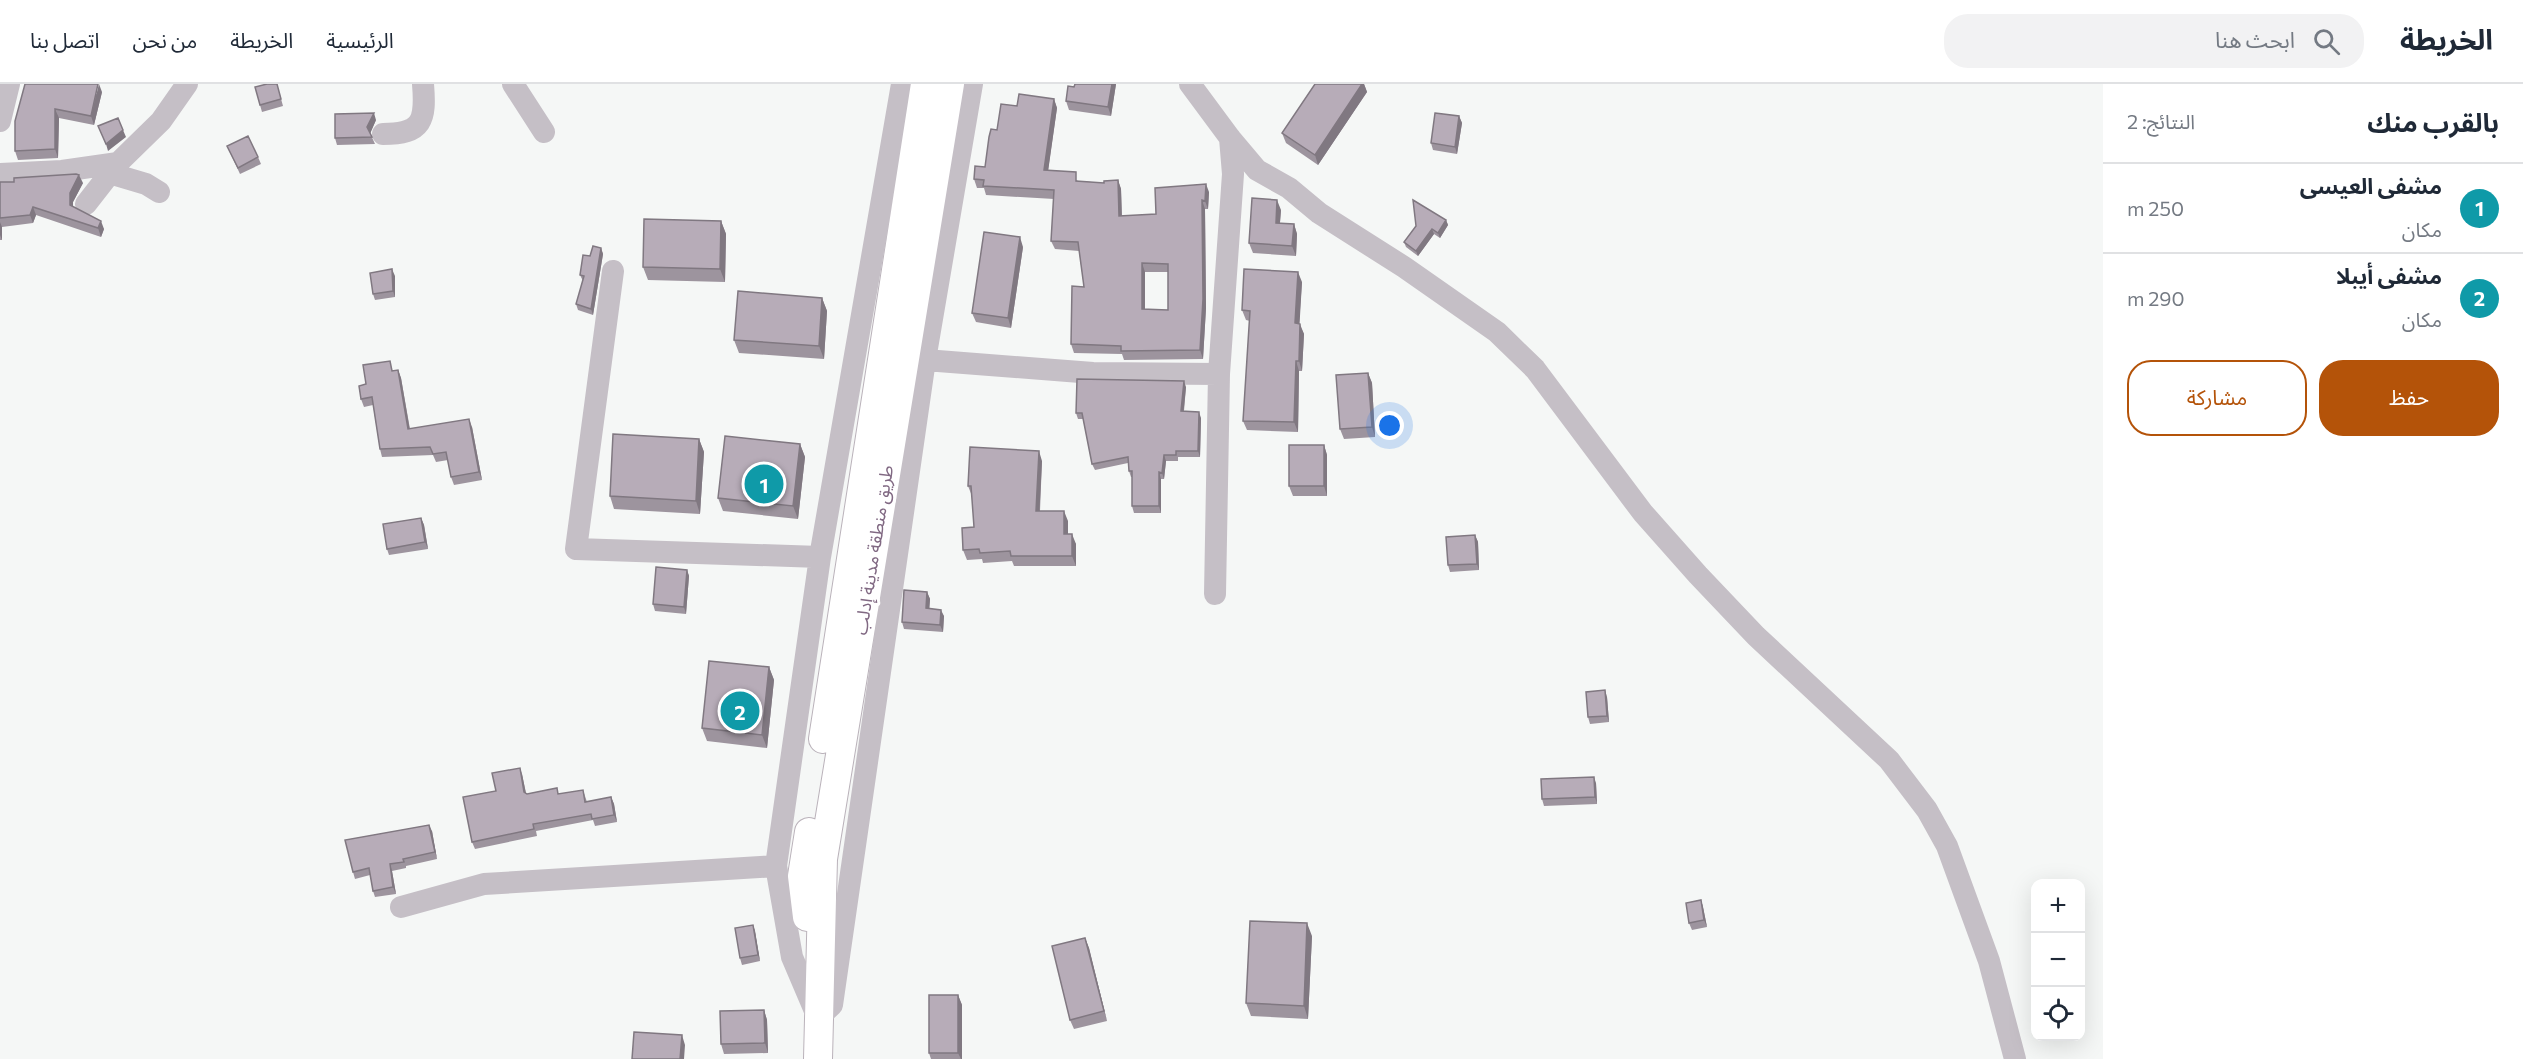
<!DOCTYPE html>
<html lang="ar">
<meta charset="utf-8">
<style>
:root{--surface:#fff;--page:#f2f2f3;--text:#1f2937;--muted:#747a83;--line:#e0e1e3;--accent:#b45309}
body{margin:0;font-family:Commissioner,"Noto Sans Arabic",sans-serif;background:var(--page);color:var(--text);direction:rtl}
.controls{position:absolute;right:18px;bottom:18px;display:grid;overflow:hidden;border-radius:12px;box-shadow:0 6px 24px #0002}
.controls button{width:54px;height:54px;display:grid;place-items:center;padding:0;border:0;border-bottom:2px solid var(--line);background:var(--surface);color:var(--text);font:30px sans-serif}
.you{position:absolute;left:1390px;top:342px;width:21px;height:21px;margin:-15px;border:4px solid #fff;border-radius:50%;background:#1a73e8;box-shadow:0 0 0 9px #1a73e833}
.badge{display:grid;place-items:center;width:39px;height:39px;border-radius:50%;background:var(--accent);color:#fff;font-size:20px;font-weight:700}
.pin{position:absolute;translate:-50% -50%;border:3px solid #fff;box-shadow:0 2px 6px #0006}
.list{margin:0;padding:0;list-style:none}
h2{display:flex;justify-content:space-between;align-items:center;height:78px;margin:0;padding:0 24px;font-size:26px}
h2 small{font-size:20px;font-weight:400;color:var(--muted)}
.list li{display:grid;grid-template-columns:39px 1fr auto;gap:18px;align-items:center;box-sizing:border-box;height:90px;padding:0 24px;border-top:2px solid var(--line)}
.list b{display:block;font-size:22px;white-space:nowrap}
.list p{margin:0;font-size:20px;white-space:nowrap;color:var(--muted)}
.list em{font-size:20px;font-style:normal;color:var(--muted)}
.actions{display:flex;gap:12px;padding:18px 24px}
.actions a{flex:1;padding:14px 0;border:2px solid var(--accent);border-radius:24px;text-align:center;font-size:21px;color:var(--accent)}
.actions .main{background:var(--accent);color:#fff}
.icon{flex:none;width:33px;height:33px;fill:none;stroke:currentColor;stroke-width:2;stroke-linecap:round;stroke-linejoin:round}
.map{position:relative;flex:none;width:2103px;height:975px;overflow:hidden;direction:ltr}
header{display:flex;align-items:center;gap:36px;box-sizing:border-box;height:84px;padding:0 30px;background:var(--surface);border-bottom:2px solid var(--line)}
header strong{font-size:28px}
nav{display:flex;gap:33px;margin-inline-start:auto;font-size:21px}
.search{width:420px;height:54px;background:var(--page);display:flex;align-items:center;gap:15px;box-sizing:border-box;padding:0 21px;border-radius:24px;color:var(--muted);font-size:22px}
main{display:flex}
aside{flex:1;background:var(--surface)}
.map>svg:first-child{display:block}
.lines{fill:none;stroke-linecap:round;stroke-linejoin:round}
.major-casing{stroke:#bab2ba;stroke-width:30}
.minor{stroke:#c5bfc6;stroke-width:22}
.major{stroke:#fff;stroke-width:28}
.wall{fill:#9d949e;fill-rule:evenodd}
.shaded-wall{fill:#807881}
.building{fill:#b7acb8;stroke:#807881;stroke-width:1.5;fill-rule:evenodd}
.labels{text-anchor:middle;stroke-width:6;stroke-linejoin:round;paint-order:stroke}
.street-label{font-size:18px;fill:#816983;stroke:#fff}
</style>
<header>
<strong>الخريطة</strong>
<div class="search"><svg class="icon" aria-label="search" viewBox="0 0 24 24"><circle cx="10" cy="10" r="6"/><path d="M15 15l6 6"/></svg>ابحث هنا</div>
<nav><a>الرئيسية</a><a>الخريطة</a><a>من نحن</a><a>اتصل بنا</a></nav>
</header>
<main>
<aside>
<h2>بالقرب منك<small>النتائج: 2</small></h2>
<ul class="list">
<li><span class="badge" style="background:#0f9aa8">1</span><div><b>مشفى العيسى</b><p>مكان</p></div><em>250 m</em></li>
<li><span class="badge" style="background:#0f9aa8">2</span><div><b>مشفى أيبلا</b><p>مكان</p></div><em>290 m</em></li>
</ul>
<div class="actions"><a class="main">حفظ</a><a>مشاركة</a></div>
</aside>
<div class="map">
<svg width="2103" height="975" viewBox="0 0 2103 975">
<rect width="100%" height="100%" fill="#f5f7f6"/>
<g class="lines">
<g class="major-casing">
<path id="major" d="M823,655L925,0
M807,833L802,792L809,748
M818,975L823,775L950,0"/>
</g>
<path class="minor" d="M513,0L544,48
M902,0L820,473L776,782L792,873L818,934L832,921L925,276L972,0
M1190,0L1230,54L1257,86L1289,104L1319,129L1404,183L1497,248L1535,285L1643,429L1698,491L1756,552L1889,676L1927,726L1947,762L1989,877L2015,975
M0,37L9,0
M383,50C423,50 426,36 423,0
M109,89L146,100L159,108
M0,90L62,87L118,79
M86,120L118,79L161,37L187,0
M613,187L576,465L820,473
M925,276L1093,289L1219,290
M1215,510L1219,290L1233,90L1230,54
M401,823L484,800L776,782"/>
<use href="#major" class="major"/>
</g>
<path class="wall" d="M1116,0L1111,32L1069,26L1066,17L1074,3Z
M1315,0H1364L1367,8L1318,81L1286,59L1282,49Z
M278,4L283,22L262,28L260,21Z
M102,8L94,41L59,34L58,74L18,76L15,67V37Z
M1054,15L1057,24L1048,86L1079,97L1104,99L1118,96L1121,105L1122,132L1156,130L1209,108L1208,125H1205L1206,224L1203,275L1124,276L1122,270L1074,269L1071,260L1084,203L1079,167L1055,165L1051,157L1054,115L986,111L984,104H977L974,95L985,83L1017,22ZM1145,188H1168V226L1145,225Z
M1459,32L1462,39L1457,70L1433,66L1431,59Z
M376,36L370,49L375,60L337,61L335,54Z
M227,62L258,73L261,80L240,90Z
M0,98L83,99L73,118V123L104,145L101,153L36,131L33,139L2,143V156H0Z
M1281,126L1280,139L1294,140L1297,150L1296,172L1253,169L1249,159Z
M1446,136L1448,141L1440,154L1434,150L1418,172L1406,163L1404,158Z
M721,137L726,150L725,198L648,196L643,183Z
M1023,163L1011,244L976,238L972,229Z
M601,164L603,170L593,231L578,226L576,220L583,197L580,191L590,172Z
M395,192V213L375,216L373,210Z
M1302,198L1299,240L1304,250L1302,287H1299L1298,348L1247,346L1243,337L1250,237L1246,236L1242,226Z
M822,214L827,227L824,275L739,269L734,256Z
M398,286L401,294L410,345L472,343L482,396L454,401L451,393L448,376L436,378L433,371L382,373L380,365L373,321L364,323L361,315L366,300L393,287Z
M1368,289L1372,299L1375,353L1344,355L1340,345Z
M1186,303L1184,327L1201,334L1200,373H1178V377H1166L1164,395H1161V429H1134L1132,422V393H1131L1129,387L1128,379L1095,386L1092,380L1083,335H1078L1076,329Z
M699,355L704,368L700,430L614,425L610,412Z
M800,360L805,373L798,435L723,427L718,414Z
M1324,361L1327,371V412H1293L1289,402Z
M1042,377L1040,427L1068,437V450L1076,460V482H1014L1012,477L983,479L982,475L967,476L963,466L974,443L972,412L968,402Z
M421,434L424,441L428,465L389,471L387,465Z
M1475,451L1478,458L1479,486L1450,488L1448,481Z
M687,486L689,492L686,530L655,527L653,520Z
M927,508L930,515L929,524L944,532L943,548L904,545L902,538Z
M769,583L774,596L767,664L707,657L702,644Z
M1607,613L1609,638L1590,640L1588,633Z
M522,690L526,709L527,710H559L583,706L587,718L611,713L614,720L617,738L595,742L593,736L536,747L537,752L475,765L472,758L496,707Z
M1596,699L1597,720L1544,722L1542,715Z
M432,747L437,775L406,782V784L392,787L396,810L375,813L373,807L370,791L355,795L353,788Z
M1701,816L1703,823L1707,843L1692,846L1689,839Z
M753,841L755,847L760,877L742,881L740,874Z
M1312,852L1308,935L1251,932L1246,919Z
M1085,854L1089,864L1107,937L1074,945L1070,936Z
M958,911L962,921V975H931L929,969Z
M764,926L767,936L768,969L724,970L721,960Z"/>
<path class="shaded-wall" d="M99,0L102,8L94,41L91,32Z
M1112,0H1116L1111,32L1108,23Z
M1362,0H1364L1367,8L1318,81L1315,71Z
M1054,15L1057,24L1047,95L1044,86Z
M55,25L59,34L58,74L55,65Z
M374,29L376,36L370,50L367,43Z
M1459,32L1462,39L1457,70L1455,63Z
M123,46L126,53L108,67L106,60Z
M79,91L83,99L73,118V130L70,121V109Z
M1118,96L1121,105L1122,140L1119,132Z
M1206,100L1209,108L1208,125L1205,117Z
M1202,116L1205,125L1206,224L1203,275L1200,266Z
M1277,116L1281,126L1279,149L1276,139Z
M33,123L36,131L33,139L30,131Z
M1446,136L1448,141L1440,154L1438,149Z
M101,137L104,145L101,153L98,144Z
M721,137L726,150L725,198L720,185Z
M0,138L2,143V156L0,151Z
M1294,140L1297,150L1296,172L1292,162Z
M1432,145L1434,150L1418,172L1416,167Z
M1020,153L1023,163L1011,244L1008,234Z
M601,164L603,170L593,231L591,225Z
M1142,179L1145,188V233L1142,225Z
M392,185L395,192V213L393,207Z
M1298,188L1302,198L1299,249L1295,239Z
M822,214L827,227L824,275L819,262Z
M1300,240L1304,250L1302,287L1299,277Z
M1296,277L1299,287L1298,348L1294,338Z
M398,286L401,294L411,353L408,345Z
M1368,289L1372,299L1375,353L1372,343Z
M1184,297L1186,303L1183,333L1181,327Z
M1199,328L1201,334L1200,373L1198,367Z
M469,335L472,343L482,396L479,388Z
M699,355L704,368L700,430L696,417Z
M800,360L805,373L798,435L793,422Z
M1324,361L1327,371V412L1324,402Z
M1039,367L1042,377L1039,437L1036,427Z
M1164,371L1166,377L1164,395L1162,389Z
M1159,388L1161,395V429L1159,422Z
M1064,427L1068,437V460L1064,450Z
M421,434L424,441L428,465L425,458Z
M1072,450L1076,460V482L1072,472Z
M1475,451L1478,458L1479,486L1477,480Z
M687,486L689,492L686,530L684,523Z
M927,508L930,515L929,531L926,524Z
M941,526L944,532L943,548L940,541Z
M769,583L774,596L767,664L762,651Z
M1605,606L1607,613L1609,638L1607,632Z
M520,684L522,690L527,715L524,708Z
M1594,693L1596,699L1597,720L1595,713Z
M611,713L614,720L617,738L614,731Z
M429,741L432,747L437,775L435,768Z
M390,780L392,787L396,810L393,803Z
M1701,816L1703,823L1707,843L1704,836Z
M1307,839L1312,852L1308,935L1304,922Z
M753,841L755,847L760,877L758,871Z
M1085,854L1089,864L1107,937L1104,927Z
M958,911L962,921V975H961L958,969Z
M764,926L767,936L768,969L765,959Z
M682,951L685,961L684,975H680Z"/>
<path class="building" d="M25,0H98L91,32L55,25V65L15,67V37Z
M267,0H277L281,15L260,21L255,3Z
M1075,0H1112L1108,23L1066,17L1068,2L1074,3Z
M1315,0H1362L1315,71L1282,49Z
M1019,10L1054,15L1044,86L1076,88V97L1104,99V97L1118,96L1119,132L1156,130L1155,104L1206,100L1205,117L1202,116L1203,215L1200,266L1121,267V262L1071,260L1072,202L1084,203L1078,158L1051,157L1054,106L983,102L984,96L974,95L975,82L985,83L989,53L991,45L997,46L1001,20L1017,22ZM1142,179L1168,180V226L1142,225Z
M374,29L367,43L372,53L335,54V30Z
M1435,29L1459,32L1455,63L1431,59Z
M118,34L123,46L106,60L98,42Z
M248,52L258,73L238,84L227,62Z
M76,90L79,91L70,109V121L101,137L98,144L33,123L30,131L0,134V98H14V94Z
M1252,114L1277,116L1276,139L1294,140L1292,162L1249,159Z
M1413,116L1446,136L1438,149L1432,145L1416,167L1404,158L1416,142Z
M644,135L721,137L720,185L643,183Z
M984,148L1020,153L1008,234L972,229Z
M593,162L601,164L591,225L576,220L584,192L580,191L583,171L590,172Z
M392,185L393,207L373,210L370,189Z
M1244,185L1298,188L1295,239L1300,240L1299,277H1296L1294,338L1243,337L1250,227L1242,226Z
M738,207L822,214L819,262L734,256Z
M390,277L392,287L398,286L408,345L469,335L479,388L451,393L446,368L433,370L430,363L380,365L372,313L361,315L359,302L366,300L363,281Z
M1368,289L1372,343L1340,345L1336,291Z
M1077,295L1184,297L1181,327L1199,328L1198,367H1176V371H1164L1162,389L1159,388V422H1132V387H1129L1128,373L1092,380L1082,329H1076Z
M613,350L699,355L696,417L610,412Z
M725,352L800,360L793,422L718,414Z
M1289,361H1324V402H1289Z
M970,363L1039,367L1036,427H1064V450H1072V472H1011L1010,467L980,469L979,465L963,466L962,444L974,443L971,402H968Z
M421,434L425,458L387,465L383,440Z
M1475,451L1477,480L1448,481L1446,453Z
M656,483L687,486L684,523L653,520Z
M904,506L927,508L926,524L941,526L940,541L902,538Z
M709,577L769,583L762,651L702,644Z
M1605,606L1607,632L1588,633L1586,608Z
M520,684L524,708L527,710L557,704L558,710L583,706L585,718L611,713L614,731L592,735L591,730L533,740L534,745L472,758L463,713L496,707L492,689Z
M1594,693L1595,713L1542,715L1541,695Z
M429,741L435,768L403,775L404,778L390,780L393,803L373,807L369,784L353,788L345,756Z
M1701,816L1704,836L1689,839L1686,819Z
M1250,837L1307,839L1304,922L1246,919Z
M753,841L758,871L740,874L735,844Z
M1085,854L1104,927L1070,936L1052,862Z
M929,911H958V969H929Z
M764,926L765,959L721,960L720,927Z
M634,948L682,951L680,975H632Z"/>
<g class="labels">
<g class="street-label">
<text transform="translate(874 466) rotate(-81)" y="6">طريق منطقة مدينة إدلب</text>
</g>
</g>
</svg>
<div class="controls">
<button>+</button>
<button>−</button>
<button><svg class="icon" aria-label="locate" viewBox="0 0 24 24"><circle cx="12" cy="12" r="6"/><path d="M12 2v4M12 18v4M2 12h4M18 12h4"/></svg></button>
</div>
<div class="you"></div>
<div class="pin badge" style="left:764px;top:400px;background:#0f9aa8">1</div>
<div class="pin badge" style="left:740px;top:627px;background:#0f9aa8">2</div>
</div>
</main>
